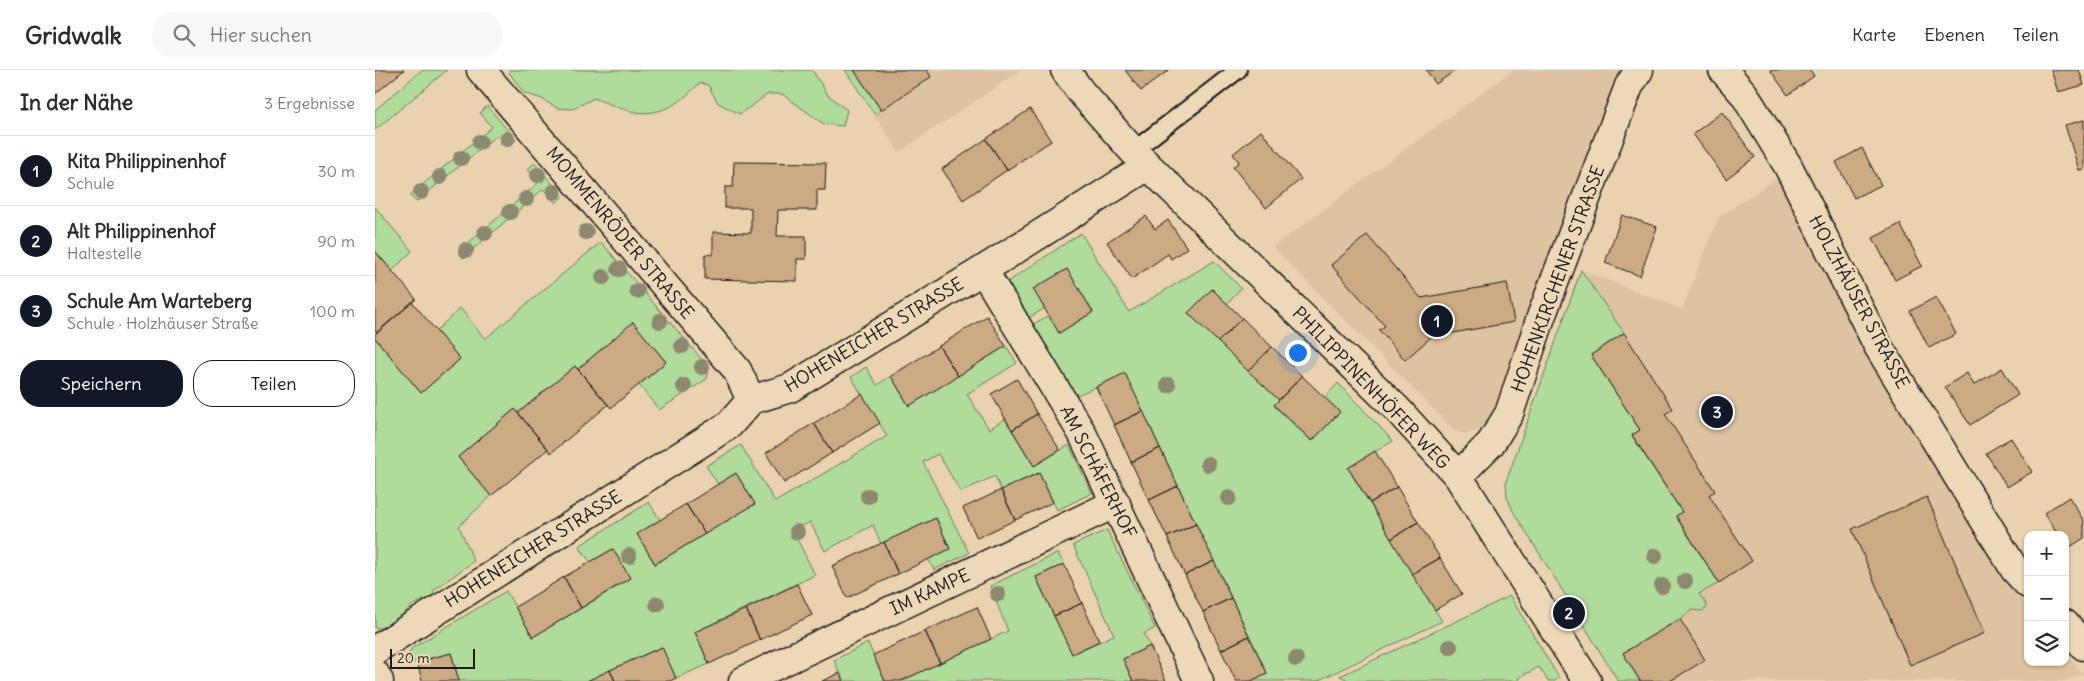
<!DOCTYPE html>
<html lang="de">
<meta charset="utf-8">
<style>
:root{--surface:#fff;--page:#f7f7f7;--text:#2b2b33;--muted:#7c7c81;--line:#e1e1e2;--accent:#111827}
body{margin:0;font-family:Delius,sans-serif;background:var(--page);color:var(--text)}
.controls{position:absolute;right:15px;bottom:15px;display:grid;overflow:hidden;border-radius:10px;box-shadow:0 1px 4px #0004}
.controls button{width:45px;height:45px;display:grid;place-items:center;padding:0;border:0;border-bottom:1px solid var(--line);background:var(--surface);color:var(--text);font:25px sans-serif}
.scale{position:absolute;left:15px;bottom:12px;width:85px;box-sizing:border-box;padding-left:5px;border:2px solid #1c1c1c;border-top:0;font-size:14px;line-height:18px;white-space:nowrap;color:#1c1c1c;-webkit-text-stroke:4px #edd8b7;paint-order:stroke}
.you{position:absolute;left:922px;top:282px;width:18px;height:18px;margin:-12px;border:4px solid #fff;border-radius:50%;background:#1a73e8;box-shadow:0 0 0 8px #1a73e833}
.badge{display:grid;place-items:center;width:32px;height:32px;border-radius:50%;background:var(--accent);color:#fff;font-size:16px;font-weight:700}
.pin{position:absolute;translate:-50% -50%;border:2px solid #fff;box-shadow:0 1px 5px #0006}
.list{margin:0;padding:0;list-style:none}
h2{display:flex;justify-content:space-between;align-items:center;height:65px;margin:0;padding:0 20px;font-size:21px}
h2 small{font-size:16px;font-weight:400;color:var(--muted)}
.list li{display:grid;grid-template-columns:32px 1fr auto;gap:15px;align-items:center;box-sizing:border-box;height:70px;padding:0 20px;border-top:1px solid var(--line)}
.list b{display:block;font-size:19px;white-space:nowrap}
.list p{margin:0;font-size:16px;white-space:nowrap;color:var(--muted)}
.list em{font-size:16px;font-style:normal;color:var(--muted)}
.actions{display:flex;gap:10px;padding:15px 20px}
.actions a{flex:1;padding:11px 0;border:1px solid var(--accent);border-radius:20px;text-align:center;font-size:18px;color:var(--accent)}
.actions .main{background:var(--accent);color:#fff}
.icon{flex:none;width:28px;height:28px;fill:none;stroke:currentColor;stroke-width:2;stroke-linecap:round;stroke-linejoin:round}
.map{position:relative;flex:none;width:1709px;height:611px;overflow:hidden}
header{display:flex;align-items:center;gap:30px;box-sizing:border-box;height:70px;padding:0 25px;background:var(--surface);border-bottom:1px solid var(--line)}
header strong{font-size:24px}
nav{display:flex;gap:28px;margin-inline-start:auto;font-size:18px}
.search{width:350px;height:45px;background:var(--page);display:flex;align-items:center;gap:12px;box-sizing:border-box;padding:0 18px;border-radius:20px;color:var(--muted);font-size:19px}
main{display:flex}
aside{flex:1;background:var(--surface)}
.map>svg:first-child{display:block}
.built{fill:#ddc39f}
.green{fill:#afdc9a;stroke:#667c5b}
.building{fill:#ccaa84;stroke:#1c1c1c}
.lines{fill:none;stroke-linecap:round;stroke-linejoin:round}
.service-casing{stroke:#1c1c1c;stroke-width:20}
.minor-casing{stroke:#1c1c1c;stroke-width:31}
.service{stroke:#edd8b7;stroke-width:16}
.minor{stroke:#edd8b7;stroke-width:28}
.tree{fill:#8d8870}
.labels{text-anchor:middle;stroke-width:5;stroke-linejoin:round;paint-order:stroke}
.street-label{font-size:18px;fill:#1c1c1c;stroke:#edd8b7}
</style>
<header>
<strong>Gridwalk</strong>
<div class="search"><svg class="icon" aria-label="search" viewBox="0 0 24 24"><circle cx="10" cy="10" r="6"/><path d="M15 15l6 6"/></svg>Hier suchen</div>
<nav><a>Karte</a><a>Ebenen</a><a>Teilen</a></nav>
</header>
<main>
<aside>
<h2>In der Nähe<small>3 Ergebnisse</small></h2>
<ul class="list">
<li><span class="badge">1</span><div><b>Kita Philippinenhof</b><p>Schule</p></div><em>30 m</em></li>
<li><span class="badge">2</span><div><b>Alt Philippinenhof</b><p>Haltestelle</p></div><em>90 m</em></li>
<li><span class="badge">3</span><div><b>Schule Am Warteberg</b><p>Schule · Holzhäuser Straße</p></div><em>100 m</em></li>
</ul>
<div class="actions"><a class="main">Speichern</a><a>Teilen</a></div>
</aside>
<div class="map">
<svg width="1709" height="611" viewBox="0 0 1709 611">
<rect width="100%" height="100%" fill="#ead2af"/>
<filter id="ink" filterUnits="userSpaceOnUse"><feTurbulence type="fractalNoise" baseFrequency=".02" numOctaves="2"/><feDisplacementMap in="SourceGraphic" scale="10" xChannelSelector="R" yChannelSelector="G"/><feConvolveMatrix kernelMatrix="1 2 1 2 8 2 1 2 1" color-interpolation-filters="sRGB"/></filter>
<g filter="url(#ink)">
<path class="built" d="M470,0H646L524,82Z
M1138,0H1243L1120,341L1108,358L1092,364L1081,362L898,177Z
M1402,108L1486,272L1630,509L1653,537V592H1690V583L1708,605L1688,611H1243L1139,443L1132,427L1131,412L1206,200L1307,239L1344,147Z"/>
<path class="green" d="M47,0H72L0,60V40Z
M134,0H437L453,25L472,40L468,56L449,54L407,24H393L365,44L343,33L333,15L325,13C317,20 308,30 298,35C269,51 247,39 219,28L198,39L182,38L167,29L149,23L135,4Z
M470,0H479L506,40L500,45Z
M112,36L141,70L133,77L122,65L41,132L35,125L117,57L105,43Z
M159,93L188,126L181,133L168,119L88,188L83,182L163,113L153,99Z
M0,137L37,181L17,201L0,181Z
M706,163L754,242L839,191L866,218L852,234L837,219L814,243L904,330L899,336L937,371L965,342L949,328L963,313L1018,371L973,398L1067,551L942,611H876L892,603L750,304L700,326L657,255L674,245L684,263L718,242L692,199L659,219L670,238L652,249L631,213Z
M226,172L330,293L334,299L332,309L284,340L264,315L291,292L258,253L203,299L200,296L143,343L140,339L83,387L116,426L84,456L99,491L59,520L58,526C47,533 36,531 30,544L19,550L10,558H0V268L46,322L85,289L61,261L85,238L110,269Z
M1206,200L1249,263L1216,285L1265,360L1257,366L1307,442L1301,447L1344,513L1324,524L1332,535L1331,539L1326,541L1317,540L1305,549L1248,583L1265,611H1243L1202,544L1196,539V534L1139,443L1132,427L1131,412Z
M631,276L642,293L592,324L614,359L630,349L659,396L694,375L717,423L682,440L664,403L626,420L620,406L586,422L563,384L548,392L594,483L559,500L553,489L575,479L561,448L506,474L498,455L450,481L435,452L418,461L440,505L320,562L334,594L301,608L286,577L212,611H84L76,583L35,593L33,585L37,578L131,521L158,567L255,509L238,479L215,492L204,476L274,432L285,450L262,464L280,494L380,434L361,403L343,414L331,396L366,375L400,432L512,366L476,307L491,297L502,315L516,306L534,336Z
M732,460L780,558L769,564L775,576L748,589L758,611H526L633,561L615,516L683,483L689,494L661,507L697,584L739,565L698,475Z
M1135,526L1184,608L1180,611H1173L1164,597L1143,608L1144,611H975L965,606Z
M493,573L510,611H468L459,590Z"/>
<path class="building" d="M0,0H29L0,24Z
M479,0H552L556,7L506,40Z
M750,0H794L766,21Z
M1051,0H1081L1061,14Z
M1395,0H1435L1439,6L1413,25Z
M1676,0H1704L1709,15L1683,22Z
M655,39L676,71L632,100L611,69Z
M1347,42L1380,87L1351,109L1318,64Z
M1709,50V99L1704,100L1690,55Z
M886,61L926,109L891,138L858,97L864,92L858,84Z
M611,69L632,100L588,130L567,99Z
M1487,78L1506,115L1479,128L1461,92Z
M359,92L451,93L450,120H442V140H403L402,166H431V189H422V211L330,209V184L338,185V162L376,163V138H350V117H358Z
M1247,145L1282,157L1265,206L1230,193Z
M771,146L780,159L793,150L812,178L796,189L793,184L757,209L732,172Z
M1525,154L1547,196L1520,210L1498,168Z
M992,165L1046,228L1132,213L1139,252L1056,267L1030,290L1004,260L1010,256L956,195Z
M0,181L41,229L2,263L0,260Z
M692,199L718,242L684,263L658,219Z
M837,219L867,248L843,272L813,243Z
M1561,227L1581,264L1554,278L1535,241Z
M37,232L85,289L46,323L0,268V264Z
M612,246L631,276L583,306L564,276Z
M867,248L897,277L873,301L843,272Z
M258,252L291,292L236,338L203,299Z
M1249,263L1298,339L1290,344L1340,421L1334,425L1377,491L1344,513L1301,446L1307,442L1257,365L1265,360L1216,285Z
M564,276L583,306L534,336L516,306Z
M897,277L927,306L904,330L873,301Z
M200,296L233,335L176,383L143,343Z
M1627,298L1643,325L1595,355L1570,317L1592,303L1599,315Z
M750,303L768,341L739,355L721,317Z
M927,306L965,342L937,371L899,335Z
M642,309L662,344L637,360L616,324Z
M487,324L505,353L457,383L439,353Z
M140,339L173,379L116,426L83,387Z
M768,341L785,378L756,392L739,355Z
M662,344L685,380L659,396L637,360Z
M439,353L457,383L409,413L391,383Z
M1636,368L1657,402L1632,417L1611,383Z
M785,378L803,416L774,430L756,392Z
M1000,381L1022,417L995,433L973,398Z
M361,403L380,434L330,464L311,434Z
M664,403L678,432L640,450L626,420Z
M803,416L821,454L792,467L774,430Z
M1022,417L1043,452L1016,469L995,433Z
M626,420L640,450L602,468L588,438Z
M1552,427L1610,563L1535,595L1477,459Z
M1694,427L1709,451V468L1692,479L1690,465H1683L1669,443Z
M311,434L330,464L280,494L262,464Z
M561,448L575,479L523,504L509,472Z
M1043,452L1065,488L1037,504L1016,469Z
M821,454L839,491L810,505L792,467Z
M509,472L523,504L472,528L457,496Z
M238,479L255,508L206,538L189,507Z
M1065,488L1087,524L1060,540L1037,504Z
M839,491L856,528L828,542L810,505Z
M689,494L707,533L679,546L661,507Z
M189,507L206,538L158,567L140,537Z
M422,514L437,545L385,570L371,539Z
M856,528L874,566L846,580L828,542Z
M707,533L724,571L697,584L679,546Z
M602,537L616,569L565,593L550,561Z
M371,539L385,570L334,594L320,562Z
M1305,549L1330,590L1295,611H1265L1248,583Z
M550,561L565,593L526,611H510L498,585Z
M874,566L892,603L876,611H861L846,580Z
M775,576L791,611H758L748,589Z
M287,577L301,608L295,611H240L235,600Z
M76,583L84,611H47L42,592Z
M235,600L240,611H212Z
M465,603L468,611H447Z"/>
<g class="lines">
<g class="service-casing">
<path id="service" d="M758,81L863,0"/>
</g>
<g class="minor-casing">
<path id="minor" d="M106,0L362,300L376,330
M690,0L706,22L758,81L1021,338L1083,406L1212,611
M1348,0L1369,24L1413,96L1503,276L1640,500L1653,514
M608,200L707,363L824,611
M1083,406L1116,373L1134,344L1166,247L1254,16L1264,0
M1690,554L1709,576
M0,580L354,355L376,330L415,318L608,200L773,96
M0,604L4,611
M368,611L741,433"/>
</g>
<use href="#service" class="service"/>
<use href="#minor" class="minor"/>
</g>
<g class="tree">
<circle cx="132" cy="69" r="8"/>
<circle cx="105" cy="72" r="8"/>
<circle cx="86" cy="88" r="8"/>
<circle cx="163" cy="105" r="8"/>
<circle cx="65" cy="107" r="8"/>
<circle cx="46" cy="122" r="8"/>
<circle cx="179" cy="122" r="8"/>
<circle cx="151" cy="129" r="8"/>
<circle cx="135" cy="142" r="8"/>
<circle cx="211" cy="162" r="8"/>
<circle cx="110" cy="163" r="8"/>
<circle cx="91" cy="180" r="8"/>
<circle cx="244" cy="199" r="8"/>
<circle cx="228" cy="207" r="8"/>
<circle cx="262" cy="221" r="8"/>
<circle cx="285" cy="251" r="8"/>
<circle cx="307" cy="276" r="8"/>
<circle cx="327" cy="297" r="8"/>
<circle cx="793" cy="315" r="8"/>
<circle cx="309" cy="316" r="8"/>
<circle cx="833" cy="394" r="8"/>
<circle cx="493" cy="426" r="8"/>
<circle cx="854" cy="428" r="8"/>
<circle cx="422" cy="462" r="8"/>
<circle cx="254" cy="486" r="8"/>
<circle cx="1280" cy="486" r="8"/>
<circle cx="1310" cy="511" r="8"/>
<circle cx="1287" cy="516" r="8"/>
<circle cx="623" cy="524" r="8"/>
<circle cx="282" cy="534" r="8"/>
<circle cx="1075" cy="577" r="8"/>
<circle cx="921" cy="589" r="8"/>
</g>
</g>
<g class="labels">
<g class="street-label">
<text transform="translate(245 163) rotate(50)" y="6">MOMMENRÖDER STRASSE</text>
<text transform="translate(1183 209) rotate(-70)" y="6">HOHENKIRCHENER STRASSE</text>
<text transform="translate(1484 232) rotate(62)" y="6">HOLZHÄUSER STRASSE</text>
<text transform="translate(499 265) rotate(-31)" y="6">HOHENEICHER STRASSE</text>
<text transform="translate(996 318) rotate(46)" y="6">PHILIPPINENHÖFER WEG</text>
<text transform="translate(723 402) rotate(63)" y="6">AM SCHÄFERHOF</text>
<text transform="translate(158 479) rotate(-32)" y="6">HOHENEICHER STRASSE</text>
<text transform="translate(555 522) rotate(-25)" y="6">IM KAMPE</text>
</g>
</g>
</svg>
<div class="controls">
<button>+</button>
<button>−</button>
<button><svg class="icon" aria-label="layers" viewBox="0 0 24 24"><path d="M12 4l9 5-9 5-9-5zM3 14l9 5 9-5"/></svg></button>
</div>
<div class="scale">20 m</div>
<div class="you"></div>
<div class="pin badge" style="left:1062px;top:251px">1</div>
<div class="pin badge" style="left:1194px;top:543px">2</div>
<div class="pin badge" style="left:1342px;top:342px">3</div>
</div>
</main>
